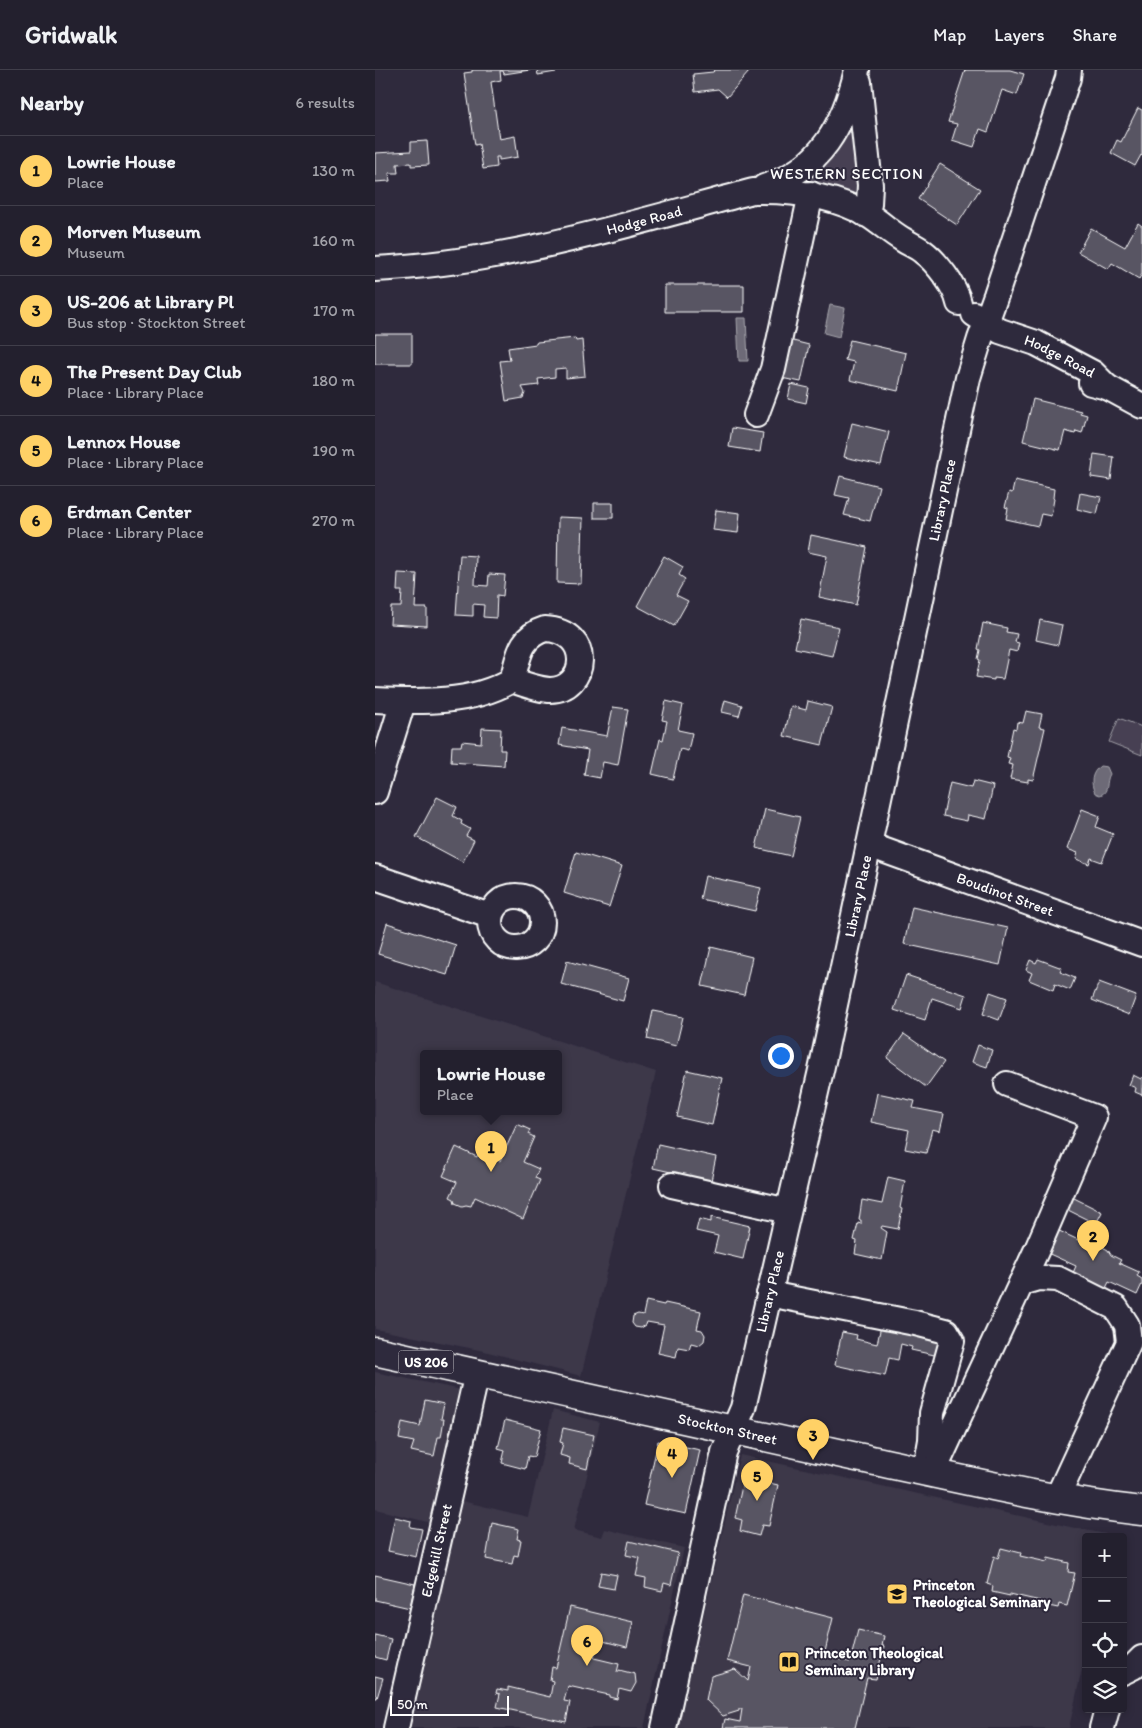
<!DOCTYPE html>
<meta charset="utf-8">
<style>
:root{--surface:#23202e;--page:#2f2d3a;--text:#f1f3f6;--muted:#a3a3aa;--line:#403e4a;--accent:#ffd166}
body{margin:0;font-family:Itim,sans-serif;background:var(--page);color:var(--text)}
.controls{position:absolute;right:15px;bottom:15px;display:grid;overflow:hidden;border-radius:5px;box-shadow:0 2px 8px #0003}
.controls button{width:45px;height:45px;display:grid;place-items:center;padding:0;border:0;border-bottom:1px solid var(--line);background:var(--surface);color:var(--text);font:25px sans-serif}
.scale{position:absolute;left:15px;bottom:12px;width:119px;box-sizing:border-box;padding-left:5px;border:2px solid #fff;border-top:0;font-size:14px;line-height:18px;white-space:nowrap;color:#fff;-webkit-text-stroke:4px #2f2a3d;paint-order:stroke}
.you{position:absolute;left:405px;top:985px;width:18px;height:18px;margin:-12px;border:4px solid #fff;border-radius:50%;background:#1a73e8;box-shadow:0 0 0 8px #1a73e833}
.badge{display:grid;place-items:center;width:32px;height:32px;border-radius:50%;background:var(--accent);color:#111;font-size:16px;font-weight:700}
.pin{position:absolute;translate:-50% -41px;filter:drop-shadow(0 1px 2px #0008)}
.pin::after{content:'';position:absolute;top:26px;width:18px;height:15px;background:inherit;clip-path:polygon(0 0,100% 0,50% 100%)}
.popup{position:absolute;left:45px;top:980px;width:142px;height:65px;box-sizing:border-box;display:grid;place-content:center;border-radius:5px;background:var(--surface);filter:drop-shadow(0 1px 4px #0005);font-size:16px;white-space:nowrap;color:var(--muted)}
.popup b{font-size:19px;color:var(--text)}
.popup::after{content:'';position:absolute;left:50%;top:100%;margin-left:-10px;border:10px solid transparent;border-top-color:var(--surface)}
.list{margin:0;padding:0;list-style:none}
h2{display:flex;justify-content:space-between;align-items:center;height:65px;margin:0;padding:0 20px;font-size:21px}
h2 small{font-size:16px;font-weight:400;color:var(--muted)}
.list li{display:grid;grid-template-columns:32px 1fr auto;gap:15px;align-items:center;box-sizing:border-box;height:70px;padding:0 20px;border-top:1px solid var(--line)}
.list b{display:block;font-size:19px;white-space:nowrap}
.list p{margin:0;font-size:16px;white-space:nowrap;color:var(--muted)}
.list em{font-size:16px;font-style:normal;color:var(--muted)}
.icon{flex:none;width:28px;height:28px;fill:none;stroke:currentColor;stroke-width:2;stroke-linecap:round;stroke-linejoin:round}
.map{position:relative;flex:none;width:767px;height:1658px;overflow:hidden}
header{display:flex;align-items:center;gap:30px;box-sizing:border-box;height:70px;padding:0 25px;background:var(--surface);border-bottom:1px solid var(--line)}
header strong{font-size:24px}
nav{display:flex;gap:28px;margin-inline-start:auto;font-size:18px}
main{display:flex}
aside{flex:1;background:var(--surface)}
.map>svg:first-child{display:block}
.built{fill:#3c3749;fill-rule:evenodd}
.grass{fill:#464152;stroke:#a2a0a8}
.water{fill:#6d6a77;stroke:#a7a6ad}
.building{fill:#595564;stroke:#fff}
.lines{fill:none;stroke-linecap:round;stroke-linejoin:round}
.minor-casing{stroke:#fff;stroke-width:28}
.highway-casing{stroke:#fff;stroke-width:31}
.minor{stroke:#2f2a3d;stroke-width:24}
.highway{stroke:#2f2a3d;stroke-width:28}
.labels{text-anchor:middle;stroke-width:4;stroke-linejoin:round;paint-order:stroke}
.shield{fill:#2f2a3d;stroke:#c1bfc5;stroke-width:1}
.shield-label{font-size:14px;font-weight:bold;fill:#fff}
.street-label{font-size:15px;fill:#fff;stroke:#2f2a3d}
.poi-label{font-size:15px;font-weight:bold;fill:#fff;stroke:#2f2a3d;text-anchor:start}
.neighbourhood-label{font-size:16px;letter-spacing:1px;fill:#fff;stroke:#2f2a3d}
</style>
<header>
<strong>Gridwalk</strong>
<nav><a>Map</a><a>Layers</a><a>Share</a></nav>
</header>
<main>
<aside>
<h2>Nearby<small>6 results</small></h2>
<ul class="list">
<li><span class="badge">1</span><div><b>Lowrie House</b><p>Place</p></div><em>130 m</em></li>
<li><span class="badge">2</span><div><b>Morven Museum</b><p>Museum</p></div><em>160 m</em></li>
<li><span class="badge">3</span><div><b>US-206 at Library Pl</b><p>Bus stop · Stockton Street</p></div><em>170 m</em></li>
<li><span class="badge">4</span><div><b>The Present Day Club</b><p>Place · Library Place</p></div><em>180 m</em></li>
<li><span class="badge">5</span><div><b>Lennox House</b><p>Place · Library Place</p></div><em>190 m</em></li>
<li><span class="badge">6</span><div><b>Erdman Center</b><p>Place · Library Place</p></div><em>270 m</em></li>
</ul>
</aside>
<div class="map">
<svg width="767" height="1658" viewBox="0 0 767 1658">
<rect width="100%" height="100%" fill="#2f2a3d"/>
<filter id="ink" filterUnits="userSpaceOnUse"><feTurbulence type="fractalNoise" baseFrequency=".02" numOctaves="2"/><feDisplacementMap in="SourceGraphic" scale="10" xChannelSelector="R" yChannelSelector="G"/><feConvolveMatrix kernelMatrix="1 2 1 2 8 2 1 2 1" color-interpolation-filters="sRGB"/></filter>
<g filter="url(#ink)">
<path class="built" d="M0,912L281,1002L206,1306L109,1281L0,1259ZM48,983H184V1041H48Z
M0,1302L87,1320L56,1453L0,1439Z
M178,1340L225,1352L199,1460L227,1467L230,1459L309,1478L269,1658H30L83,1430L153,1447Z
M365,1385L700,1458L736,1465V1467H711V1581L694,1658H303Z"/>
<path class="grass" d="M470,62H475L480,68L486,115L479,125H475L435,113L431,107Z
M744,648L767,657V685L734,672Z"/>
<path class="water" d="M455,235L470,238L464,267L449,263Z
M371,248L373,291H364L362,248Z
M725,696L732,697L735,704C730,712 735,722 725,725L720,723C715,713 716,703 725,696Z"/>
<path class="building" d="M97,0H155L129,4L128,1H125L126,10L116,12L124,69L140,66L143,87L124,90V87H121L122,97L108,99L104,74L100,75L89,3L97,2Z
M162,0H181V2L163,5Z
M340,0H371L374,2L352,27L343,19L320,22L318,4L338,2Z
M590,0H635L649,4L642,25L627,20L613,62L605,59L599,77L577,70L582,54L573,52Z
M763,38L767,40V86L766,85L760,96L736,83L742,70L746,72Z
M52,71L54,95L36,96V93L22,94L23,103H14L15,111L0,112V83L36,81V72Z
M565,94L605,119L582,155L543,129Z
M763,153L767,156V204L764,209L737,193L733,199L703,182L716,158L750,177Z
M290,215H369V242H290Z
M0,264H37V294H0Z
M200,268L201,271L207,270L210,306L191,308V298L180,299V307L163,309L164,315L147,317L150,323L148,328L131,331L125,291L135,290L133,278L161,274L162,272Z
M414,270L434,275L426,312L406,308Z
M475,270L531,283L523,321L475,310L479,292L470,290Z
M416,314L434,318L431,333L413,329Z
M658,329L706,341L705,343L712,345L707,363L701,361L700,364L690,361L685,380L648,371Z
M477,353L514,362L506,395L469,387Z
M357,358L388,363L385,382L354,377Z
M719,384L739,387L736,410L716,407Z
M465,406L504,416L495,451L469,445L474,428L460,425Z
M640,410L679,419L678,428L679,429L676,446L666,444L663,456L631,449L633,438L630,437L634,422L637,423Z
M705,423L726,427L722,444L702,439Z
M219,433H238V448H219Z
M341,440L365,443L363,463L338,460Z
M183,447L208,448L206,514L182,513Z
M436,465L492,477L481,535L444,527L452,486L433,482Z
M85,485L101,486L100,515L113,516L114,504L130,505L128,526L122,525L121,548L108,547L109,535L98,534V546L81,545Z
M289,486L308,497L304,505L310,509L301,525L313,531L299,556L262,536Z
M23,503L42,504L40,538H52V556L15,554L16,537H26L27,521H22Z
M426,549L464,557L457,586L420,578Z
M665,550L687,555L683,575L661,570Z
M608,553L632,558L631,562L642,564L640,572L644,573L642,582L634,580L628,609L619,608V610L601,607L605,590L603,589L605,580L603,579Z
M350,630L367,635L364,646L347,642Z
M291,631L308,635L303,660L317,663L313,681L305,679L298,709L277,704L285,669L288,670L292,651L287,650Z
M433,631L457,637L447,675L409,666L416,636L431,640Z
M238,637L253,639L243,695L228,692L225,708L209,705L213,680L184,675L187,658L232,666Z
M651,641L667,644L664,657L670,658L658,710L653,709V712L635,709L638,695L633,694L635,688L632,687L638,658L641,659L642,652L648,653Z
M107,658L126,659L125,680H130L129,696L76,692L77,676H86L87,671L106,673Z
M598,711L618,716L611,749L593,745L592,751L568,746L575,713L596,718Z
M62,727L82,737L78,746L87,751L86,754L95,759L91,766L99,770L88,792L41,767Z
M390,739L425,747L416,786L381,778Z
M707,739L725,746L721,757L738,764L727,792L716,788L714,794L701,789L703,783L692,779Z
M201,782L247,796L234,837L189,823Z
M330,806L386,818L380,841L325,829Z
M537,837L633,858L625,895L529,874Z
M12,853L81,875L72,905L3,884Z
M336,877L377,887L369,925L327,916Z
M663,889L687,898L685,902L700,908L695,920L680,914L678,920L654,910L657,903L651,900L655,890L661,893Z
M192,891L254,908L248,931L186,914Z
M531,905L591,925L587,938L557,928L550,950L519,940Z
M724,912L761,926L754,945L717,930Z
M615,922L632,928L624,950L608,944Z
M278,941L308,947L301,976L272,969Z
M529,964L569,992L551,1017L512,988Z
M603,975L617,980L612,997L597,992Z
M312,1000L347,1008L337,1055L302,1047Z
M758,1005L766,1009L767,1007V1025L760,1022L761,1018L754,1015Z
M502,1023L540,1031L538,1038L569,1044L565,1061L557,1059L551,1083L530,1079L534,1060L496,1052Z
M142,1054L155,1060L153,1064L159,1067L148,1092L164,1099L160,1108L165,1110L148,1149L100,1127L96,1136L91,1135L87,1136L80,1133L79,1129L75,1127L82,1112L68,1106L81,1077L102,1087L103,1084L125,1091Z
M283,1074L341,1087L336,1111L278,1098Z
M513,1107L530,1111L525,1138L527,1139L523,1159L507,1156L506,1158L512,1162L507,1190L480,1184L482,1171L479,1170L483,1153L486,1154V1150H484L487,1130L507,1134Z
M697,1127L727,1142L721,1154L691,1139Z
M336,1147L375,1156L368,1189L339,1182L343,1166L321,1161L324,1149L336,1152Z
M678,1158L718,1177L724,1175L733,1180L736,1185L746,1190L744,1193L764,1202L762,1206L767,1209V1214L762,1225L734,1212L730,1220L697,1205L701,1196L668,1181Z
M271,1231L289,1235L290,1233L326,1241L322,1259L327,1260L330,1265L329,1271L324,1275L316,1273L314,1279L303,1277L301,1287L283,1283L289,1255L272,1252L271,1255L266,1258L260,1257L257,1253L258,1246L263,1244L268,1245Z
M506,1256L529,1261L528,1263L539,1266L540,1262L568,1268L564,1286L536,1280L537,1277L526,1274L523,1290L514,1288L510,1306L460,1295L467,1262L482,1265L481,1269L502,1274Z
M50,1330L69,1334L66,1349H69L66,1367H63L59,1386L36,1381L39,1372L24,1369L27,1352L45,1356Z
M130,1350L166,1359L159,1387L153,1386L150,1399L127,1393L130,1380L123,1378Z
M188,1358L219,1365L212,1399L194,1394L195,1388L185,1385L188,1373L185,1372Z
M283,1371L325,1380L311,1444L269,1435Z
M369,1407L403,1415L394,1456L387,1455L384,1466L365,1461L367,1450L360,1448Z
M20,1447L36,1451L35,1457L47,1459L41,1487L13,1481Z
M117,1453L144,1459L142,1469L146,1470L143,1486L139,1485L137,1494L111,1489Z
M254,1471L303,1483L296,1515L289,1513L287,1521L270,1517L271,1508L261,1506L265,1488L251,1485Z
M626,1478L646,1483L645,1486L672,1492L673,1488L694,1493L693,1502L700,1503L692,1536L684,1534L683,1538L664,1534L665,1531L635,1524V1526L617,1522L618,1516L612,1514L619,1486L623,1488Z
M226,1502L242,1505L239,1519L223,1516Z
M0,1505L40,1514L35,1538L0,1530Z
M368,1525L458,1548L449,1586L475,1592L483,1560L509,1566L507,1576H509L501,1609L492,1608L480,1658H348L350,1649L365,1652L367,1639H364V1641L348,1646L331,1630L336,1606L360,1599L373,1611L376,1597L352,1591Z
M195,1537L258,1552L252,1577L224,1570L219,1588L244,1594L242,1602H244V1600L260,1604L261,1613L256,1622L244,1619L242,1629L234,1627V1625L193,1616L189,1631L195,1632L191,1652L122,1637L125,1624L121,1623L122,1619L133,1621V1617L175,1627L178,1611L175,1610L177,1597L181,1598Z
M0,1565L16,1569L11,1590L0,1587Z
M0,1606L8,1608L2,1628H0Z"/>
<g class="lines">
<g class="minor-casing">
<g id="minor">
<path d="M484,12L495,115L494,134L490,144"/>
<path d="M389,117C446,99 469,55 482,0"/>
<path id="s1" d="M0,199C130,193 254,154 378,121C418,120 458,125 493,145C505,152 515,162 527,169C534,174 541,176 547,181C561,191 581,217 584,233"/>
<path id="s2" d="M599,244L625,261L661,273L718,303L732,317"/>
<path d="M716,313L732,317L767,336"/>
<path d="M381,345L398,299L436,124"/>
<path d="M170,559C219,561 213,621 174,620C162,619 148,614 137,610C144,587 144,567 170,559Z"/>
<path d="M0,630C46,632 96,634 137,610"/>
<path d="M0,722L28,632"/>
<path id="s3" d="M494,775L767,874"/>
<path d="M0,807L115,846"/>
<circle cx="141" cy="852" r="26"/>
<path d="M297,1115L413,1141"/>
<path d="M646,1213L663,1208L683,1209L741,1238L752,1255L754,1272L682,1428"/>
<path d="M394,1224L540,1253L571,1261L577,1271L557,1343L556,1370L551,1398"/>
<path d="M558,1403L663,1177L719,1047L632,1014"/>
<path d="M748,1602L758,1597L767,1588"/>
<path id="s4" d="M21,1658L102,1303"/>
<path id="s5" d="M289,1658L349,1382L368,1338L447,996L593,308L605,269L621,225L693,8L694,0"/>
<path d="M727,1658L732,1639"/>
</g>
</g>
<g class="highway-casing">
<g id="highway">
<path id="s6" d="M0,1281C159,1316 318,1352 477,1386C573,1406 669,1430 767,1441"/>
</g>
</g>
<use href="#minor" class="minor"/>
<use href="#highway" class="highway"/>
</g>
</g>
<defs>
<g id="university-square" transform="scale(1.125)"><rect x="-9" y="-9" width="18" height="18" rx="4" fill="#ffd166" stroke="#2f2a3d"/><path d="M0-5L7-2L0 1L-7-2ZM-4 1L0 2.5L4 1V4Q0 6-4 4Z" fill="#111"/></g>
<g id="library-square" transform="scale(1.125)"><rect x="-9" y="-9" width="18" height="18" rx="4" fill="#ffd166" stroke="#2f2a3d"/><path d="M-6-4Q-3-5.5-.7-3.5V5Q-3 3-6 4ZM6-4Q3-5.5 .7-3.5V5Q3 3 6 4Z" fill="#111"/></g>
</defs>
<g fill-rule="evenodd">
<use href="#university-square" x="522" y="1524"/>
<use href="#library-square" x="414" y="1592"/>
</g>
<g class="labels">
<rect class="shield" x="23.5" y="1280.5" width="55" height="23" rx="4"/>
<g class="shield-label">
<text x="51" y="1297">US 206</text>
</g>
<g class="street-label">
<text dy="5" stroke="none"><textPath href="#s1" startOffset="274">Hodge Road</textPath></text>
<text dy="5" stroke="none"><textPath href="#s2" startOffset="96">Hodge Road</textPath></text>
<text dy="5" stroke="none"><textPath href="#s5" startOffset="1260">Library Place</textPath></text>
<text dy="5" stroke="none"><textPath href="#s3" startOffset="145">Boudinot Street</textPath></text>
<text dy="5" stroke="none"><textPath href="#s5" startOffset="855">Library Place</textPath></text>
<text dy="5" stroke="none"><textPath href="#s5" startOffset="450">Library Place</textPath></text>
<text dy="5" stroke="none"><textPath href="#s6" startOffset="361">Stockton Street</textPath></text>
<text dy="5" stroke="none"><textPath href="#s4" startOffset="182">Edgehill Street</textPath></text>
</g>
<g class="poi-label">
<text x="538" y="1520">Princeton<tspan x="538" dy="17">Theological Seminary</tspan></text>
<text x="430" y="1588">Princeton Theological<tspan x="430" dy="17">Seminary Library</tspan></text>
</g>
<g class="neighbourhood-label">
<text x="472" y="109">WESTERN SECTION</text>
</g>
</g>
</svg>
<div class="controls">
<button>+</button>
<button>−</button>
<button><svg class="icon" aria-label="locate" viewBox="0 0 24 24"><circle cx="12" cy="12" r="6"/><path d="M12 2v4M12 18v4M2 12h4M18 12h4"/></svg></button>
<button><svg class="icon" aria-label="layers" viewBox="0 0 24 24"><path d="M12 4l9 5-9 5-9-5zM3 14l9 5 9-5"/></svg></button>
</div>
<div class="scale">50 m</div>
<div class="you"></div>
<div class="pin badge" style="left:116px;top:1102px">1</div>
<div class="popup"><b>Lowrie House</b>Place</div>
<div class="pin badge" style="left:718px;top:1191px">2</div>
<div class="pin badge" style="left:438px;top:1390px">3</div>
<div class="pin badge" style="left:297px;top:1408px">4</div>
<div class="pin badge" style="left:382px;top:1431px">5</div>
<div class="pin badge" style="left:212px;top:1596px">6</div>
</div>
</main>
